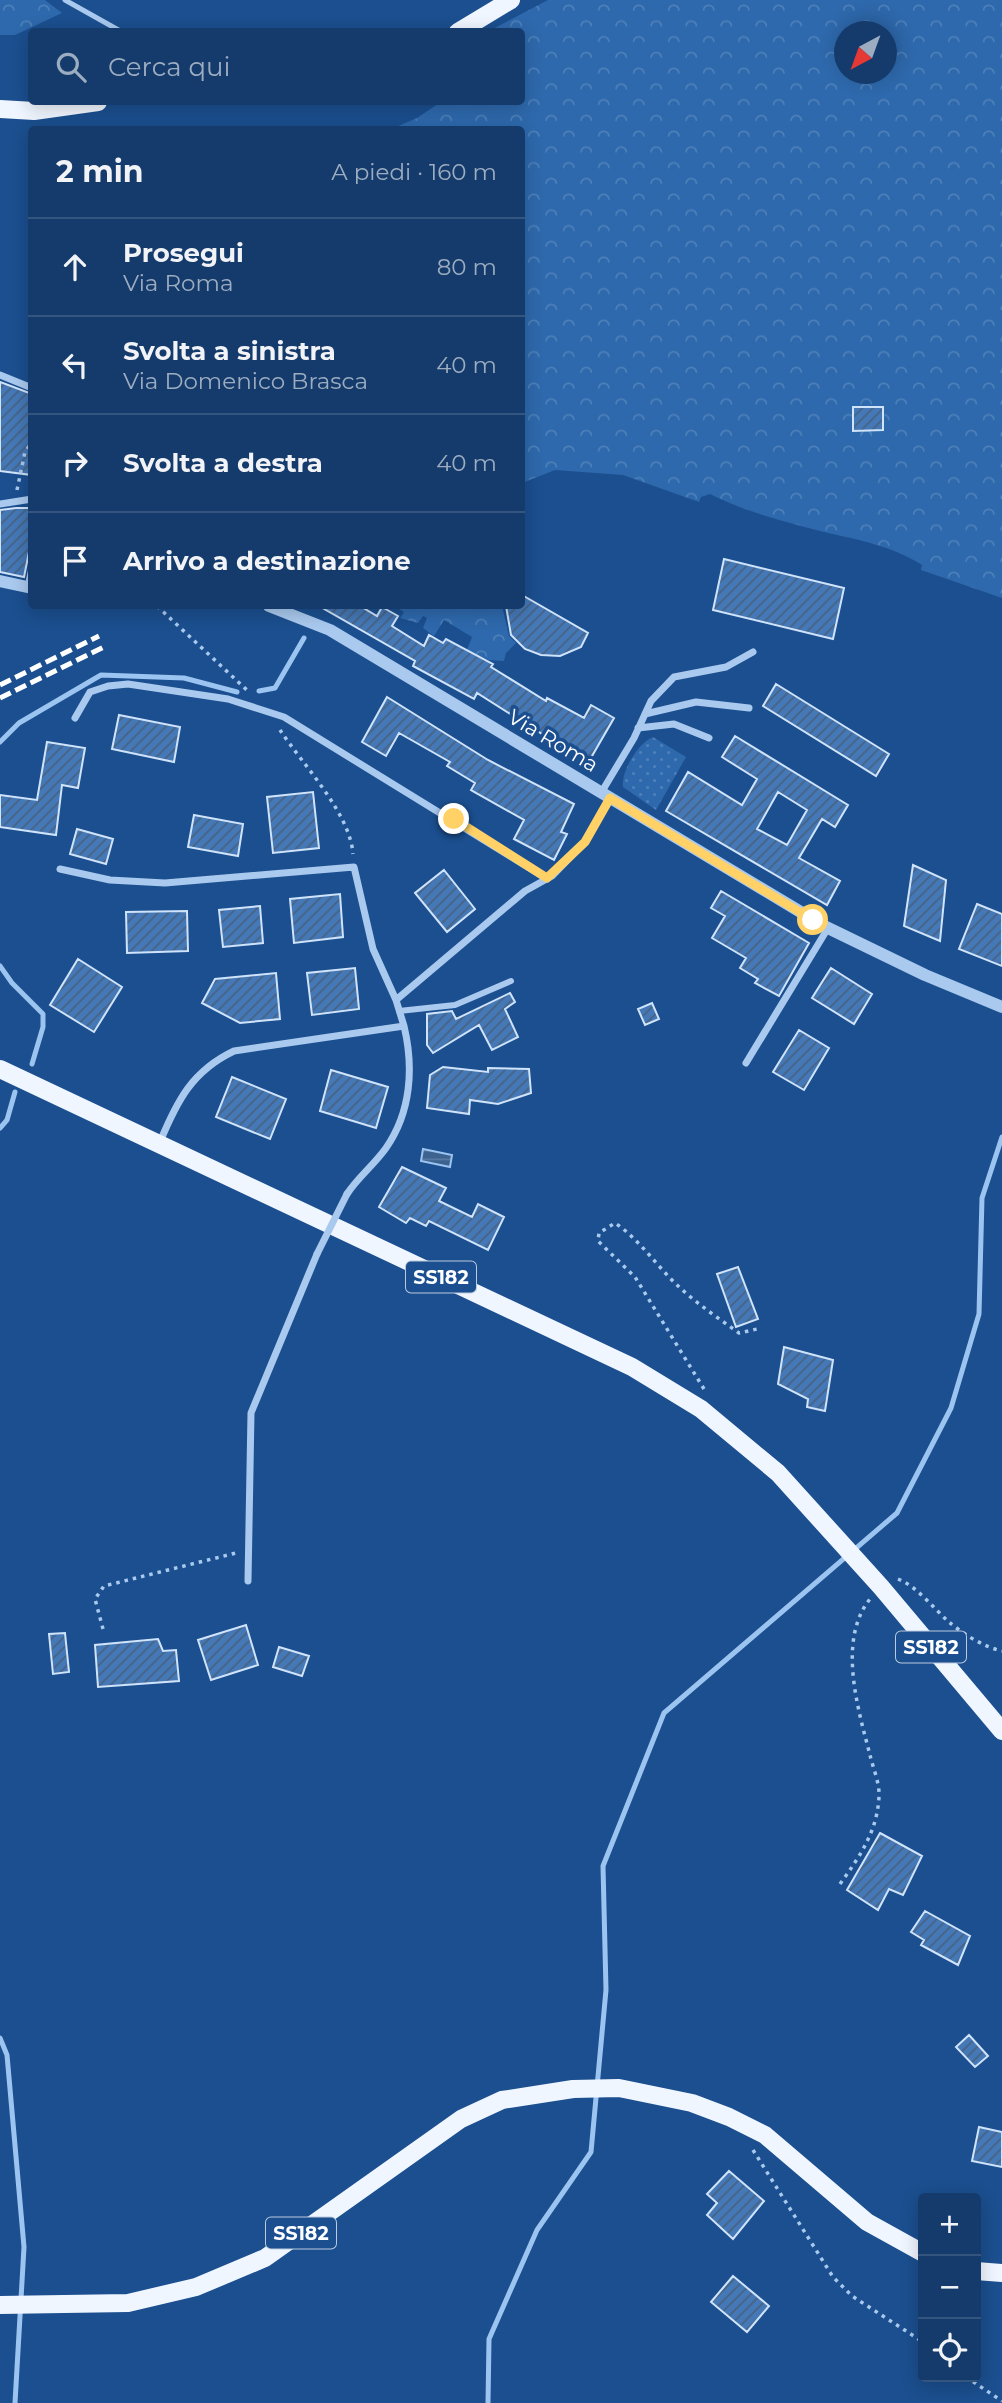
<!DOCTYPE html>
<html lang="it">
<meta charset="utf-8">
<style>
:root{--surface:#143b6b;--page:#1d4271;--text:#f1f3f6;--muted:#9dadc1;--line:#33557e}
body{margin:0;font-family:Montserrat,sans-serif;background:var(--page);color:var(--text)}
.controls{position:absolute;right:21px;bottom:21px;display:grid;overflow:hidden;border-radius:7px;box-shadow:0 4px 18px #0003}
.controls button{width:63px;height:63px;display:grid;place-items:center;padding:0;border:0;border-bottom:2px solid var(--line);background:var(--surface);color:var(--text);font:35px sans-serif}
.compass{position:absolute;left:834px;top:21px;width:63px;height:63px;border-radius:50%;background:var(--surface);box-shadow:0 4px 18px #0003;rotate:221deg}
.stop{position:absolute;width:21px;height:21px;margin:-16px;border:5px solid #ffd166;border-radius:50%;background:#fff}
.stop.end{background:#ffd166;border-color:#fff;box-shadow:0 2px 7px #0008}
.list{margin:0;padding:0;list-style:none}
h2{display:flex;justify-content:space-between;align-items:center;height:91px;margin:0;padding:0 28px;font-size:30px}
h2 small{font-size:23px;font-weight:400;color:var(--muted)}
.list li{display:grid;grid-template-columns:46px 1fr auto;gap:21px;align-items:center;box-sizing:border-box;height:98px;padding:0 28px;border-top:2px solid var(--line)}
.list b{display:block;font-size:26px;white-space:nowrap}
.list p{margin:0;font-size:23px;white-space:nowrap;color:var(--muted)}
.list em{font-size:23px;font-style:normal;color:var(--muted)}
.icon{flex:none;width:38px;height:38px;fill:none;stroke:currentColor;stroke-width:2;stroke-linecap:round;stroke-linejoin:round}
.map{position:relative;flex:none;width:1002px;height:2403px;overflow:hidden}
.search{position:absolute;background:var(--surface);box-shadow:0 4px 18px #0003;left:28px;top:28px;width:497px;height:77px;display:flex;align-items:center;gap:18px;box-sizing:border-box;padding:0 24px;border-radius:7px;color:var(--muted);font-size:26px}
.panel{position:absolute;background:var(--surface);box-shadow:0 4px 18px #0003;left:28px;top:126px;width:497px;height:483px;border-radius:7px}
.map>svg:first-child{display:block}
.forest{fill:url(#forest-crowns);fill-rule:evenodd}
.park{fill:url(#park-dots)}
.water{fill:url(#water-rules);stroke:#9cc4f0;stroke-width:2}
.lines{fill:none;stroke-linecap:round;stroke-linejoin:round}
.stream{stroke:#9cc4f0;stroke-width:5}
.building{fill:url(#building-hatch);stroke:#cfe3fa;stroke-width:2;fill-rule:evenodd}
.path{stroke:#a9c9ee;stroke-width:3.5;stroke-dasharray:3.5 5;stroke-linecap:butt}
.service{stroke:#a9c9ee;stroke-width:5}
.pedestrian{stroke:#a9c9ee;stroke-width:6}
.minor{stroke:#a9c9ee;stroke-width:7}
.tertiary{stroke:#a9c9ee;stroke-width:12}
.primary{stroke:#f0f6ff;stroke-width:18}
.rail{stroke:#fff;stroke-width:5;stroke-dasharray:12 5;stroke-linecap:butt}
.minor-bridge{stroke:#a9c9ee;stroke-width:7}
.route{stroke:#ffd166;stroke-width:9}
.labels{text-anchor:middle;stroke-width:7;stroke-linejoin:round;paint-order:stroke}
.shield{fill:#1b4f8f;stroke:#bbcadd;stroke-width:2}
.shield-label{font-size:19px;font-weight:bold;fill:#fff}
.street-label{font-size:21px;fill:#fff;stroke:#1b4f8f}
</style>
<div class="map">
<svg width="1002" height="2403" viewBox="0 0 1002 2403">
<defs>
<pattern id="forest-crowns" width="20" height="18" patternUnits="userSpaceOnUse" patternTransform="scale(1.75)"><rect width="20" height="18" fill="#2e69ad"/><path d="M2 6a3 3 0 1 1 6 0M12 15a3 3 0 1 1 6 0" fill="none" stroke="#4d80b9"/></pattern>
<pattern id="park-dots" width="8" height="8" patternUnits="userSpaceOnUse" patternTransform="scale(1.75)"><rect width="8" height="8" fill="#2e69ad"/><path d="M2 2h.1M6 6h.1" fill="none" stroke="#4d80b9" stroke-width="1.8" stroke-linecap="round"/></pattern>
<pattern id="water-rules" width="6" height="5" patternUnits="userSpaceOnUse" patternTransform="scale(1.75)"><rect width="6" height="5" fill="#3c6290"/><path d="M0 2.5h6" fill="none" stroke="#597aa1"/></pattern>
<pattern id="building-hatch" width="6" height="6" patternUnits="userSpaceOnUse" patternTransform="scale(1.75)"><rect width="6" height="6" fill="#4478b7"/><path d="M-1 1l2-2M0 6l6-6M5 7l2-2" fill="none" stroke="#486282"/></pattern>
</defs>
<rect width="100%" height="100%" fill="#1b4f8f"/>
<path class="forest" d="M0,0H45L62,13L15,35H0Z
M548,0H1002V598L921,570L922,565C892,546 859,540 824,532C785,522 746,512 710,494L701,497L699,502L623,475L555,470L522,483V130H389L417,118L441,102H522V32L489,31ZM844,32H886V74H844Z
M395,606H502L509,636L516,643L506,653L504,661L489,660L467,650L472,637L444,620L434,636L423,628L427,618L423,616L418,623L400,618L404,612Z"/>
<path class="park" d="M653,737L686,757L656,810L623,787C621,771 638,743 653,737Z"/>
<path class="water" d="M423,1149L452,1155L450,1167L421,1161Z"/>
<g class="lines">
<path class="stream" d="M259,691L275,688L304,638
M0,742L19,723L101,675L184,678L237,692
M0,966L12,983L43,1014V1027L32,1064
M0,1128L7,1120L15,1092
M0,2038L7,2055L24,2247L15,2403
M488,2403L489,2339L537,2230L591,2152L606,1990L603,1866L664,1713L897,1513L951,1408L979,1314L982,1198L1002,1137"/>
</g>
<path class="building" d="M0,382L32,394V475L0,471Z
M853,407H883V430L853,431Z
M16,508H29L31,542L24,577L0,572V510Z
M724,559L844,588L833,639L713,610Z
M522,595L588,633L581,647L560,656L541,655L525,649L511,635L506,606H522Z
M319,606H360L377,616L382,607L398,616L392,626L424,646L429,635L443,643L446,639L493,664L491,667L546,701L547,698L584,718L591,705L614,718L588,763L477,693L474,699L413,666L415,661Z
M776,684L889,754L876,776L763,706Z
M387,697L488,760L574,804L561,832L567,834L554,860L514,839L524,820L471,790L475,783L447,766L450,762L399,733L386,756L362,742Z
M119,715L180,727L174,762L112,749Z
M735,736L848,805L835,827L822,819L799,858L840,881L827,905L666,811L688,772L742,805L757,779L722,757ZM778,792L807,810L787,845L757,829Z
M47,742L85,748L78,788L62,785L56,835L0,827V795L37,800Z
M313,792L319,848L273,853L267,797Z
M194,815L243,824L238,856L188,847Z
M77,829L113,839L106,864L70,854Z
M913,865L946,880L940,941L904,926Z
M444,870L475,909L447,932L415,893Z
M721,891L809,943L779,996L755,983L758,979L740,968L746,958L712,938L725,916L711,908Z
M340,894L343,937L294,943L290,899Z
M977,904L1002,914V966L959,949Z
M260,906L263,943L223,947L219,910Z
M187,911L188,951L127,953L126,912Z
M78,959L122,987L94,1032L50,1005Z
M355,968L359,1009L312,1015L307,973Z
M831,968L872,994L854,1024L812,998Z
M276,973L280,1019L240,1023L202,1003L215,979Z
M510,993L515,1002L505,1009L518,1037L492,1050L479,1025L433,1053L427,1045V1014L452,1011L456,1019Z
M652,1003L659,1019L645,1025L638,1009Z
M799,1030L829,1048L804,1090L773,1072Z
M443,1067L488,1072V1068L529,1069L531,1093L498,1104L470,1100L469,1114L427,1108L430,1075Z
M331,1070L388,1087L376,1128L320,1111Z
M232,1077L286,1099L270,1139L216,1117Z
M402,1167L446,1188L439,1201L472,1217L478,1204L504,1217L488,1250L429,1221L426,1226L410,1218L406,1223L379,1207Z
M738,1267L758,1319L736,1327L717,1274Z
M784,1347L833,1360L825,1411L807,1407L808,1399L778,1384Z
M246,1625L258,1665L211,1680L198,1640Z
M65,1633L69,1672L53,1674L49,1634Z
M158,1639L163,1651L176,1650L179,1681L98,1687L95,1645Z
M279,1647L309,1656L302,1676L273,1667Z
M880,1833L922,1856L903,1895L889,1889L878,1910L847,1890Z
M925,1911L970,1936L958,1965L921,1945L924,1940L911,1932Z
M969,2035L988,2056L975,2067L956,2047Z
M979,2127L1002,2132V2167L972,2161Z
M729,2171L764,2201L733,2239L707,2215L717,2203L707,2194Z
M733,2276L769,2306L747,2332L711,2302Z"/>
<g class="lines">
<path class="path" d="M17,490L25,452L32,442
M157,606L249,692
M280,730C303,765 350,813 353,854
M704,1389L635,1277L598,1241L599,1233L615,1223C639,1239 656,1265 677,1285C696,1303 718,1318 739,1333L757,1329
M898,1579C918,1587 933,1608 949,1622C963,1634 984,1647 1002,1651
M103,1629L95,1599L104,1586L236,1553
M840,1884C860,1856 877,1832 879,1797C880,1784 873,1768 870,1755C858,1709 837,1640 870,1599
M753,2150L833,2277L852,2296L923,2342
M966,2377L1002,2401"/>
<path class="service" d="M65,0L122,32"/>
<path class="pedestrian" d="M399,1011L455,1005L511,981"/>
<path class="minor" d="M0,375L32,388
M0,504L32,499
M28,587L32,568
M645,714L696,702L749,708
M75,718L90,692L108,686L128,684L228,699L284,717L547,879
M638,728L674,724L709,738
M601,793L634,738L651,701L674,677L726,667L753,652
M60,869L110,880L165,883L354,867L373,949L396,1000
M746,1063L828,928
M160,1142C177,1101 192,1071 234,1051L404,1026L396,1000L525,891L552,876L585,842L610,798
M347,1194C358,1177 374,1165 386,1148C411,1112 414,1068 404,1026
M248,1581L251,1413L317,1254"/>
<path class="tertiary" d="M0,581L32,588
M269,606L330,630L824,926L925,975L1002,1007"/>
<path class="primary" d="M458,32L511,0
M0,109L34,111L98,102
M0,1069L632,1367L701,1409L778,1473L881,1587L1002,1731
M976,2271L1002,2273
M0,2305L128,2303L196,2287L265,2258L461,2119L502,2100L573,2089L619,2088L692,2103L729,2117L765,2135L867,2222L923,2253"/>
<path class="rail" d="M0,685L99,636
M0,698L104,647"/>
<path class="minor-bridge" d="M317,1254L347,1194"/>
</g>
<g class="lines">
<path class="route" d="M454,819L547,878L585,842L610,798L813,920"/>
</g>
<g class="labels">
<g class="shield">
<rect x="406" y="1261.5" width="70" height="31" rx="5"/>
<rect x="896" y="1631.5" width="70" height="31" rx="5"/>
<rect x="266" y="2217.5" width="70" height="31" rx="5"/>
</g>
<g class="shield-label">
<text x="441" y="1284">SS182</text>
<text x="931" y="1654">SS182</text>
<text x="301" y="2240">SS182</text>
</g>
<g class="street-label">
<text transform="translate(553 741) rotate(31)" y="7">Via Roma</text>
</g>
</g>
</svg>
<div class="controls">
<button>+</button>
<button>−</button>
<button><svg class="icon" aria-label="locate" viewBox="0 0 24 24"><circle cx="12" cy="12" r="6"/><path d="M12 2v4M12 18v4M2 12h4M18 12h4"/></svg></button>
</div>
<svg class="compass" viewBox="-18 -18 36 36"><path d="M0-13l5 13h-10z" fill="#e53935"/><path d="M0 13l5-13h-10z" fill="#9dadc1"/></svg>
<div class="stop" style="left:813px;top:920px"></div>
<div class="stop end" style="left:454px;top:819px"></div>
<div class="search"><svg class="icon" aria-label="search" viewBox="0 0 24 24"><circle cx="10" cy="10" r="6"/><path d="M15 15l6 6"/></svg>Cerca qui</div>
<section class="panel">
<h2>2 min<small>A piedi · 160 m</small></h2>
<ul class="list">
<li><svg class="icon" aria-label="ahead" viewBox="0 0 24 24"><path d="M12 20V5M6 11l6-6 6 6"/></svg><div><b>Prosegui</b><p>Via Roma</p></div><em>80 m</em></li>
<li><svg class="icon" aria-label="left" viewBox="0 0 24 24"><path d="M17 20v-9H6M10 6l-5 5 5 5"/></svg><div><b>Svolta a sinistra</b><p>Via Domenico Brasca</p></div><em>40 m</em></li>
<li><svg class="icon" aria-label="right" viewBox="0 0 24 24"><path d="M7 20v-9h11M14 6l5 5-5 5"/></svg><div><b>Svolta a destra</b></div><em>40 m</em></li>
<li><svg class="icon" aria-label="arrive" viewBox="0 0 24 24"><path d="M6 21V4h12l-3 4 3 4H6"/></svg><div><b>Arrivo a destinazione</b></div></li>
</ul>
</section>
</div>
